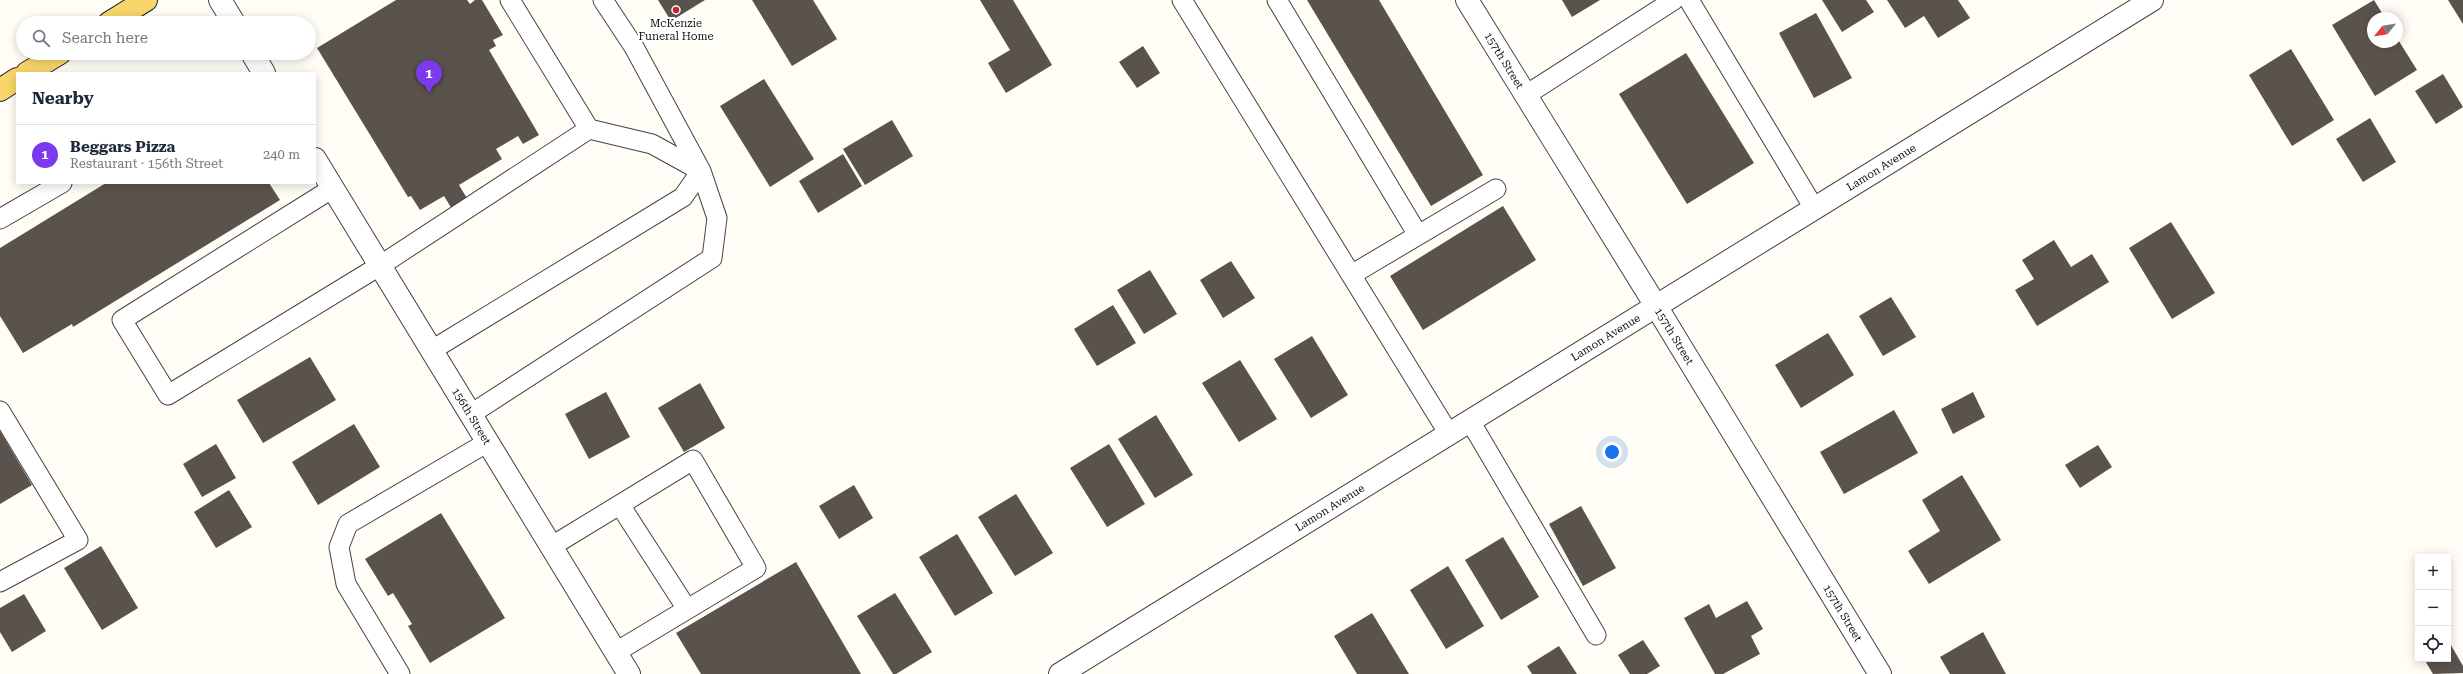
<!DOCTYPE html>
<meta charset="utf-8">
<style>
:root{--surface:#fff;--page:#f2f2f3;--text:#1f2937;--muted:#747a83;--line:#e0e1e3;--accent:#7c3aed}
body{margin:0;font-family:"Roboto Serif",serif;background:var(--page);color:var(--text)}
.controls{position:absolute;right:12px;bottom:12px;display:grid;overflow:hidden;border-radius:0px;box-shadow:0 2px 10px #0003}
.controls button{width:36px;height:36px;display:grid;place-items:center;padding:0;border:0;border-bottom:1px solid var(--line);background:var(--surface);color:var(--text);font:20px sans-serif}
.compass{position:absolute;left:2367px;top:12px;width:36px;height:36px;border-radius:50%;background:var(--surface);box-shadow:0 2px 10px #0003;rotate:240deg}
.you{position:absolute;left:1612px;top:452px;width:14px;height:14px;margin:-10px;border:3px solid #fff;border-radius:50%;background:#1a73e8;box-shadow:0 0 0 6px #1a73e833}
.badge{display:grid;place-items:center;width:26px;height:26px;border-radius:50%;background:var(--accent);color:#fff;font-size:13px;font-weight:700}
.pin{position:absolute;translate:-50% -33px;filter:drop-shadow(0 1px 2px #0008)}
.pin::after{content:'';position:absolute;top:21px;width:14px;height:12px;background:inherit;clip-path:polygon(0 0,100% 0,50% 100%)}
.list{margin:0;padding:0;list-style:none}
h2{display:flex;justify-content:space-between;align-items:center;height:52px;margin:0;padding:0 16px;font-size:17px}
h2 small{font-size:13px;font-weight:400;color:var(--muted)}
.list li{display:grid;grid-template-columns:26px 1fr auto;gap:12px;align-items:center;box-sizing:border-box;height:60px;padding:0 16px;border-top:1px solid var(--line)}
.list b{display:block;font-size:15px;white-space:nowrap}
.list p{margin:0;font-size:13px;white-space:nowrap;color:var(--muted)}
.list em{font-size:13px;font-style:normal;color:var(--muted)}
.icon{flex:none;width:22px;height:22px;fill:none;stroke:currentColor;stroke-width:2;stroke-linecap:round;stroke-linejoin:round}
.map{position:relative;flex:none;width:2463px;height:674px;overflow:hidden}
.search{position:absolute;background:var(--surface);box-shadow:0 2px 10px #0003;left:16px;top:16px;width:300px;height:44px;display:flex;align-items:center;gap:10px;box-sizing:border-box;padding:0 14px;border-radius:22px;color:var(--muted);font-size:15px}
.panel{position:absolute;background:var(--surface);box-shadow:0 2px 10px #0003;left:16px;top:72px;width:300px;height:112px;border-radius:0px}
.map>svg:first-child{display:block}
.building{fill:#5a524d}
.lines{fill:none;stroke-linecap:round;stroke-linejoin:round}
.service-casing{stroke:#444;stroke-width:21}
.minor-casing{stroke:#444;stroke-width:24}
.primary-casing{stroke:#222;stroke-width:24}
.service{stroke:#fff;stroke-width:19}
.minor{stroke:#fff;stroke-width:22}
.primary{stroke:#f9d66b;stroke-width:22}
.poi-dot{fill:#c4262e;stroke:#fff;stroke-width:1.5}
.labels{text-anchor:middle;stroke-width:4;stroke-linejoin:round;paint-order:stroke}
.poi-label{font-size:11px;fill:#111;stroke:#fff}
.street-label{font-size:11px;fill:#111;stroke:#fff}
</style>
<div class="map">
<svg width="2463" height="674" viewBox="0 0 2463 674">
<rect width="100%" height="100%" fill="#fffdf5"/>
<path class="building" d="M396,0H467L470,4L475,0H482L503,35L493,40L496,46L489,50L539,135L523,144L518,136L496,149L502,159L459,185L468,200L452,209L444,196L420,210L411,196L408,197L317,48Z
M658,0H705L671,21Z
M752,0H813L837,39L792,66Z
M980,0H1013L1052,65L1006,93L988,63L1010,50Z
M1307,0H1379L1483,175L1431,206Z
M1562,0H1600L1572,17Z
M1822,0H1866L1874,12L1842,32Z
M1887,0H1958L1970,18L1938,38L1924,16L1905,28Z
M2374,0L2385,18H2373V42H2397V38L2417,70L2375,96L2332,25Z
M2448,0H2463V24Z
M1816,13L1852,78L1814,98L1779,33Z
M1143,46L1160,73L1137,88L1119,62Z
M2291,49L2334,120L2292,146L2249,75Z
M1686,53L1754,163L1687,204L1619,94Z
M2443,74L2463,107L2436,124L2415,91Z
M764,79L814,159L770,187L720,106Z
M2370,118L2396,162L2363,182L2336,139Z
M892,120L913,156L865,185L843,149Z
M843,154L862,186L818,213L799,181Z
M106,183H269L280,200L73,327L72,324L23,353L0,316V248Z
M1503,206L1536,260L1423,330L1390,276Z
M2171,222L2215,293L2172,319L2129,248Z
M2054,240L2071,267L2092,254L2109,282L2037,326L2015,290L2034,279L2022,260Z
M1231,261L1255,298L1223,318L1200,280Z
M1150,270L1177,314L1144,334L1117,290Z
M1891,297L1916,337L1883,356L1859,316Z
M1113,305L1136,343L1097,366L1074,329Z
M1828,333L1854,375L1801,408L1775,365Z
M1312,336L1348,395L1311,418L1274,359Z
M310,357L336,400L263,443L237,400Z
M1240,360L1277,419L1239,442L1202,383Z
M700,383L725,428L684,452L658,408Z
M606,392L630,437L589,459L565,414Z
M1973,392L1985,417L1953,434L1941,409Z
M1894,410L1918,453L1844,494L1820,452Z
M1156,415L1193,475L1155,498L1118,439Z
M354,424L380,467L318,505L292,462Z
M0,431L32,485L0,504Z
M216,444L236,478L202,497L183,464Z
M1109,444L1145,504L1107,527L1070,468Z
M2098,445L2112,467L2080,488L2065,465Z
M1962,475L2001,540L1929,584L1908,551L1940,531L1922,500Z
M854,485L873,518L839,539L819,506Z
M229,490L252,527L216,548L194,512Z
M1016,494L1053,553L1015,576L978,517Z
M1581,506L1616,568L1583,586L1549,524Z
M441,513L505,618L430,663L408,626L412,624L393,593L388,596L365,559Z
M957,534L993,593L955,616L919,557Z
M1503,537L1539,597L1501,620L1465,560Z
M101,546L138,608L102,630L64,568Z
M796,562L861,674H701L676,633Z
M1448,566L1484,626L1446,649L1410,590Z
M895,593L932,652L896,674H893L857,616Z
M24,594L46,631L12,652L0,632V608Z
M1747,601L1763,629L1751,636L1760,654L1723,674H1715L1684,618L1709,604L1716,618Z
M1372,613L1409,674H1357L1334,636Z
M1983,632L2006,674H1950L1940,657Z
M1643,640L1660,666L1647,674H1630L1618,655Z
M2448,640L2463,666V673L2433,674L2424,659H2448Z
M1559,646L1577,674H1532L1527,666Z"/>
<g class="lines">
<g class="service-casing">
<path id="service" d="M510,0L589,129L652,144L701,171
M1182,0L1449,434
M1277,0L1418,235
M1689,0L1814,208
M1526,95L1674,0
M333,188L122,320L168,395L381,265L589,129
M0,219L62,183
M1351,275L1496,189
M432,350L683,197L701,171
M0,411L78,540L0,582
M471,414L712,258L717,218L701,171L634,47L603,0
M1470,421L1596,635
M620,505L687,609
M552,546L693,460L756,568L616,652
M400,674L346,584L339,547L348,524L488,442"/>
</g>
<g class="minor-casing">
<g id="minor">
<path d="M220,0L234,23"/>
<path id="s1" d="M1467,0L1656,306L1880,674"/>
<path d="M252,53L264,73"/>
<path id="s2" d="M315,159L629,674"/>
<path id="s3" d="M1060,674L2152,0"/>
</g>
</g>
<g class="primary-casing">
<path id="primary" d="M109,23L146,0
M27,73L60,53
M0,90L17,79"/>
</g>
<use href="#service" class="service"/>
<use href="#minor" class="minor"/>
<use href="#primary" class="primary"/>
</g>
<circle class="poi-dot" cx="676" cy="10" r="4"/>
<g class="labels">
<g class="poi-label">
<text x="676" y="27">McKenzie<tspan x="676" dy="13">Funeral Home</tspan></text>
</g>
<g class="street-label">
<text dy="4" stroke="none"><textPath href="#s1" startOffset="71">157th Street</textPath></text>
<text dy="4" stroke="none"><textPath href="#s3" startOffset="965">Lamon Avenue</textPath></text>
<text dy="4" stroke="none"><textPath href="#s1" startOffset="395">157th Street</textPath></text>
<text dy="4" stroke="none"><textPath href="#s3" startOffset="641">Lamon Avenue</textPath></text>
<text dy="4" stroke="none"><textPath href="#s2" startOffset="301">156th Street</textPath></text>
<text dy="4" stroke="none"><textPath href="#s3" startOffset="317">Lamon Avenue</textPath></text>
<text dy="4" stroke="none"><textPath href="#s1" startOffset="719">157th Street</textPath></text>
</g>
</g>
</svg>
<div class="controls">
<button>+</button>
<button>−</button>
<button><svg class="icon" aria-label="locate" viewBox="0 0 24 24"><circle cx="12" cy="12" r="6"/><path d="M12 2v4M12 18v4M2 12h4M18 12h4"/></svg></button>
</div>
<svg class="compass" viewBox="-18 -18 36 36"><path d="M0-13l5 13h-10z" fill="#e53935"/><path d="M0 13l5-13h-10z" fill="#747a83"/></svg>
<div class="you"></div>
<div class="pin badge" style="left:429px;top:93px">1</div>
<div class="search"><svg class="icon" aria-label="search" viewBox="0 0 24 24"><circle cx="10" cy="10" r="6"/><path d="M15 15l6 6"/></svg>Search here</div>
<section class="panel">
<h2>Nearby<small></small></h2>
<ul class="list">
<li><span class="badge">1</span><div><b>Beggars Pizza</b><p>Restaurant · 156th Street</p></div><em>240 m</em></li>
</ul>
</section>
</div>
